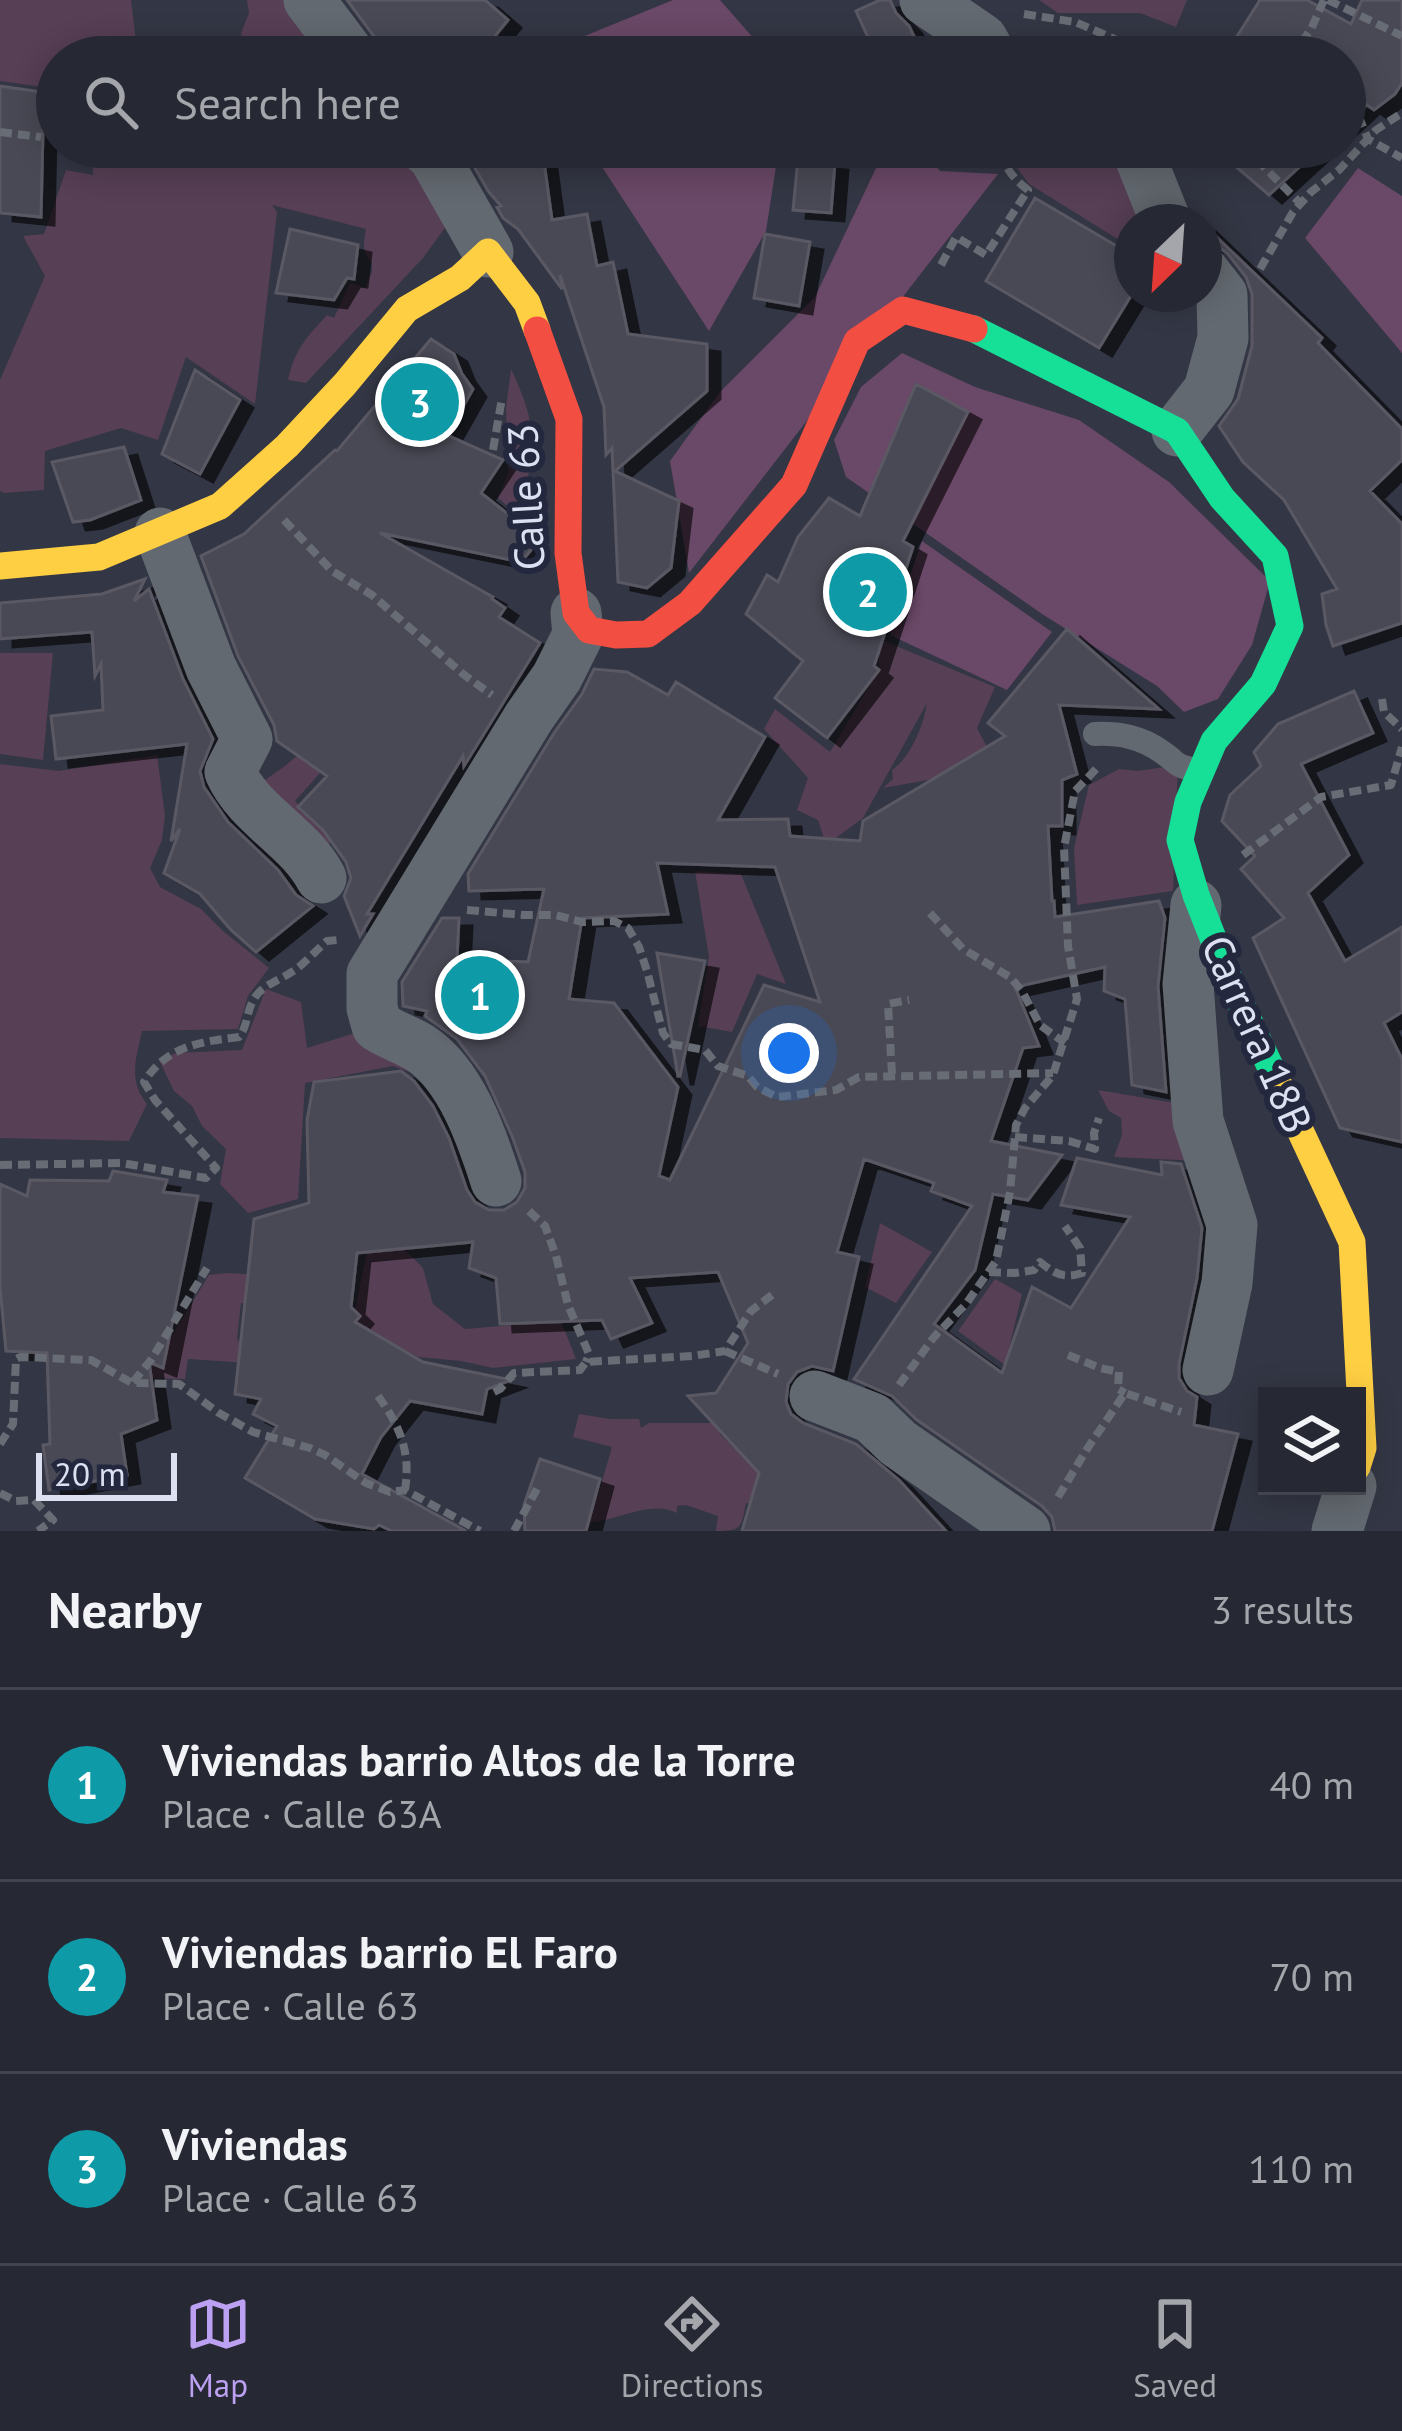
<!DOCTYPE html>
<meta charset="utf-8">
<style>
:root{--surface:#262833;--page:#2e303b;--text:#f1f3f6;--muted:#a4a6ac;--line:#42444e;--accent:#bca0f2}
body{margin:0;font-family:"PT Sans",sans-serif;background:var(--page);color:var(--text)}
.controls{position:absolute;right:36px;bottom:36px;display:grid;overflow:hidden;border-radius:0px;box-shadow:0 6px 30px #0003}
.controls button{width:108px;height:108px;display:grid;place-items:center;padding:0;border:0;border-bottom:3px solid var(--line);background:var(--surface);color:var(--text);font:60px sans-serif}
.compass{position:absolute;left:1114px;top:204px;width:108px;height:108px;border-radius:50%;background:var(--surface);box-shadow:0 6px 30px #0003;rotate:205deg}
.scale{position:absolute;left:36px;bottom:30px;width:141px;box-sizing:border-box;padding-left:12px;border:6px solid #dce0f0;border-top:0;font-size:33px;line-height:42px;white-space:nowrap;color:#dce0f0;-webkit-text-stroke:9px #23283f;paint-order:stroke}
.you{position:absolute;left:789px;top:1053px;width:42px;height:42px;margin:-30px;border:9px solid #fff;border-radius:50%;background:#1a73e8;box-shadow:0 0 0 18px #1a73e833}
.badge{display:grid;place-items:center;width:78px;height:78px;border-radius:50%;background:var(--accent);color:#fff;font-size:39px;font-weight:700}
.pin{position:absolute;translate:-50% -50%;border:6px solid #fff;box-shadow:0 3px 12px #0006}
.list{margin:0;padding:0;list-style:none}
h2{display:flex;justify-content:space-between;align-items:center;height:156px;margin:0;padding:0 48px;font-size:51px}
h2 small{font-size:39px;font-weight:400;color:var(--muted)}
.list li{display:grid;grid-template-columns:78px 1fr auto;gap:36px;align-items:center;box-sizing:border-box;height:192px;padding:0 48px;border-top:3px solid var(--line)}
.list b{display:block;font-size:45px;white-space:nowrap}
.list p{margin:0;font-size:39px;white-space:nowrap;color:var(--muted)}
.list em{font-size:39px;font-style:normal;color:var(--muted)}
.icon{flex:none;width:66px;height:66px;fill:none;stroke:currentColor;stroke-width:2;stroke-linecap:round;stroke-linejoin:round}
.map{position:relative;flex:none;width:1402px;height:1531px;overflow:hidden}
.search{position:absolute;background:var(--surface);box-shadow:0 6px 30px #0003;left:36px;right:36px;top:36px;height:132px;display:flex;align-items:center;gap:30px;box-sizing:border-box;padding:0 42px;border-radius:66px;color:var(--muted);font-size:45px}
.sheet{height:732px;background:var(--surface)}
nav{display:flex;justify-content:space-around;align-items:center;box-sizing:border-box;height:168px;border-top:3px solid var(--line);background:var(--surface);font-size:33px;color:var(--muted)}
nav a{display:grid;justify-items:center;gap:6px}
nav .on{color:var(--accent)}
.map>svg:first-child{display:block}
.green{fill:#573f55}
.forest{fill:#6a4867}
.building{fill:#4a4955;stroke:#5a5964;stroke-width:3;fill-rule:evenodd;filter:url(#shadow)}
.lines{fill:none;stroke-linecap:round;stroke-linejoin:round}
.path{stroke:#686c74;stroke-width:8;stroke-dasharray:12 6;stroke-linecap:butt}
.lane{stroke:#636970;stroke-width:24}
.street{stroke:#636970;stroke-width:51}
.fast{stroke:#16e098;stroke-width:27}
.slow{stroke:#ffcf43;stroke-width:27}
.jam{stroke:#f24e42;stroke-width:27}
.labels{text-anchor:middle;stroke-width:12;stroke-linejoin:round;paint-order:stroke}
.street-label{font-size:42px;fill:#dce0f0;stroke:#23283f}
</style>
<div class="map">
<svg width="1402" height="1531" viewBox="0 0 1402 1531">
<defs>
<filter id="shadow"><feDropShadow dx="13" dy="8" stdDeviation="0" flood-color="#0009"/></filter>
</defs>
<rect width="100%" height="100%" fill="#333644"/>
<path class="green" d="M0,0H131L138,57H57V89L0,81Z
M247,0H290L331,57H248L241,33L249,13Z
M1039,0H1187L1176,27L1140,13H1058Z
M92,147C121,147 148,151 176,151L177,147H401L452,218L423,258L306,383L288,380C295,349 306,338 327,315L334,318L350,283L365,288L372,272V262C361,254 364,240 366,229L272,205L277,212L255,404L186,357L158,440L121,428L45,451L44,490L4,493L0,491V380L45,276L23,236L44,234L66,170L93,175Z
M1015,147H1116L1145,222H1132V248L1029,184L1013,162Z
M511,369C541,432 535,452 518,516L498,498L508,473L506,408Z
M879,639L995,687L977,728L988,749L939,778L883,788L893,779L892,770C912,756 924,723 927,703L863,818L826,845L818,820L797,810L808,778L764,729L775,709L830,752L879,670Z
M0,653H53L43,760L0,754Z
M318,738L336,755L295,801L331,840L322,862L249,791L285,766Z
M157,755L165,815L162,840L150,868L160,887L201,909L223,931L269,968L248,996L238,1029L142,1031C136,1058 128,1081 147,1104L129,1141L0,1138V764L59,771Z
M1178,765L1173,891L1077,905L1074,848L1089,785L1119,769L1138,771Z
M695,871L741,874L786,984L757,974L732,1032L698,1026L709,957Z
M266,989L301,1002L307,1048L355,1033L439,1083L393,1066L305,1083L298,1199L248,1213L220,1184L226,1149L202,1126L192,1106L174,1091L159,1060L176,1053L242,1050Z
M1098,1090L1187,1105L1200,1161L1114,1157L1122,1135L1121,1118L1109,1111Z
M880,1223L932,1252L896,1303L865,1287Z
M407,1235L406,1251L423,1268L433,1304L465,1329L561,1321L576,1359L493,1368L461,1361L418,1357L355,1322V1310L367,1252Z
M227,1273L265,1275L261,1306L241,1303L237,1339L243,1346L247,1363L188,1359L185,1379L140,1378L158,1359L209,1275Z
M995,1279L1022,1294L1005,1365L958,1331Z
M579,1414L610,1419H639L641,1428L649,1423H729L719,1433L801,1514L746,1503C741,1528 742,1531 716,1531L718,1516L686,1505L677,1506V1513C652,1500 620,1519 593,1522C571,1523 548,1521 526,1521L598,1495L612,1447L573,1437Z"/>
<path class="forest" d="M673,0H720L770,57H533Z
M589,147H779L766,231L709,331Z
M886,147H921L940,171L998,174L689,573L670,461L720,392L815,297Z
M1358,168L1402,196V353L1305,238Z
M902,353L975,387L1079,420L1169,482L1270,581L1252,645L1218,699L1184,712L1157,686L1042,614L846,477L834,440L861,387Z
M922,541L1052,632L1007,690L890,635Z"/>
<path class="building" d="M347,0H485L508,20L478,57H381L376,39Z
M880,0H890L896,13L909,26L924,57H877L856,11Z
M1260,0H1307L1351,24L1362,0H1402V83L1395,94L1374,110L1367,105L1345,125V57H1224Z
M0,86L48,93L43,129L41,217L0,213Z
M463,147H542L552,220L587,214L597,266L613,262L628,334L707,344V391L615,471L679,501L671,568L647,588L618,582L612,448L606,455L604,407L560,275L562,289L518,229L503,218L497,207L501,206L488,191Z
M1213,147H1321L1269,195Z
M798,159L835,162L831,213L793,210Z
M1035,198L1132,255V294L1099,348L986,281Z
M1204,225L1322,338L1318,343L1402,429V460L1370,491L1402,524V623L1333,646L1326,625L1322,594L1337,589L1284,500L1243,462L1219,426L1238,399L1252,346V294L1246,277L1228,254L1216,245L1204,243Z
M290,229L358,245L354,279L347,278L334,300L276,293Z
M765,234L810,242L799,306L754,298Z
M431,339L454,354L462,374L473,389L447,435L503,460L481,493L531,532V550L521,562L380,533L493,597L492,599L505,608L499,617L540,643L464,766L463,756L367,914H373L360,936L344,896L351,878L346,862L323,830L298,807L327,776L277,741L274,725L238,656L201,556L244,534L335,450L337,451Z
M195,370L240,400L200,474L162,454Z
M916,384L968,412L903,541L913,547L874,666L879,670L827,738L775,698L803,661L746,614L767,575L778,582L798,537L829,498L860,516Z
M124,447L141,500L90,520L73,522L52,462Z
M145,579L134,601L149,589L183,679L213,739L200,771L204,787L228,822L278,870L296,895L313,906L256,952L231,930L200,894L164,873L180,829L171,841L187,744L56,759L51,716L103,710L101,664L95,676L92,632L0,639V603L102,594Z
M1067,629L1159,709L1059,705L1077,774L1062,780V826H1048L1052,901H1054L1055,917L1159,901L1165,918L1158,986L1166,1092L1132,1085L1125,999L1104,991L1105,967L1015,987L1039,1046L1023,1048L991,1141L1062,1155L1028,1200L993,1194L975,1270L934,1324L1002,1373L1032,1287L1071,1308L1130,1217L1061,1205L1077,1158L1162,1175L1161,1162L1181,1164L1202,1228L1197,1278L1179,1364V1378L1187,1391L1197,1397L1194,1425L1238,1434L1212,1531H1055L1052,1517L1042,1506L917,1420L892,1396L854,1379L972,1206L931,1191L934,1183L864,1159L837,1252L859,1257L833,1371L812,1366L797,1372L788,1384L786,1402L791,1414L803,1423L856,1444L899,1480L946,1531H742L759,1473L688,1396L716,1393L748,1343L718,1272L630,1278L652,1323L611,1339L602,1320L500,1324L496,1278L469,1268L473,1242L357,1253L351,1307L360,1316L355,1322L423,1362L511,1380L487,1389L482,1414L410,1401L381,1437L362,1474L466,1531H392L379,1525L374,1529L315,1519L245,1478L277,1426L253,1414L261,1399L235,1394L254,1219L309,1203L307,1120L314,1082L401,1071L414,1081L433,1106L449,1138L467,1190L475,1202L489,1210H504L517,1202L525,1188V1172L512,1136L485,1076L457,1039L425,1016L427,1011L403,1006L402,982L442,918H459L457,959L528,962L544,889L469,891L468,874L554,733L582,694L594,669L627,672L668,695L676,682L765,737L718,820L788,819L790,836L860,841L863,821L1005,736L988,723ZM657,863L775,867L820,1002L764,985L670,1180L659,1176L678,1087L614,1003L569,999L582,918L668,914Z
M1354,691L1373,733L1301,764L1349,855L1308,893L1345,961L1402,927V1012L1384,1023L1402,1059V1142L1340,1128L1253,938L1284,918L1241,869L1255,856L1222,821L1230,795L1261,766L1254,752L1278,724Z
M657,953L705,961L680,1076H678Z
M113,1171L167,1180L163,1192L198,1196L163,1368L149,1362L157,1420L121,1434L127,1475L49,1490L43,1445L50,1444L47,1353L6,1351L0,1287V1184L27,1196L30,1180L109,1181Z
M540,1459L600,1479L586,1531H525L524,1505Z"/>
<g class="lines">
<path class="path" d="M1328,0L1402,36
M1024,14L1075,22L1124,43
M1291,57L1311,29L1324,0
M1345,104L1359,117L1368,139L1402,158
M0,132L41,137
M1244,147L1301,204
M941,265L956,237L986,255L1028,190C1014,179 1001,165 1002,147
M1260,269L1293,212L1311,192L1339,170L1376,130L1402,113
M493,450L502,398
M284,520L332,571L372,595L463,674L492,695
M1382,699L1384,712L1402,729
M1243,855L1321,797L1391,785L1402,747
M467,910L524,915H555L582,922L614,921L628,928L639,947L647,971L663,1033L671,1044L705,1050L718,1066L748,1076L757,1087L777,1097L836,1090L859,1077L1053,1073
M930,913L963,949L1010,977L1022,991L1040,1025L1065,1043
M892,1074L888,1004L909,1000
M1015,1137L1069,1141L1095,1149L1094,1133L1099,1118
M0,1165L122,1163L206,1178L216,1168L155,1100L144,1082C167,1046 199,1042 239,1037C248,1026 246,1013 253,1001C260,986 278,981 290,973C304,965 315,951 327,941L338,940
M529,1211L545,1226L556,1256L568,1305L589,1354L586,1362
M989,1272L1015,1273L1034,1270L1040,1262C1055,1274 1064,1279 1082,1273L1080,1248L1065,1226
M725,1351L778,1374
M1068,1355L1100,1368L1119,1372L1118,1389L1125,1393
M133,1382L151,1360L207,1268
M899,1385L934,1337L966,1304L996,1261L1010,1192L1016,1125L1025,1108L1053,1075L1077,999L1068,946L1064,848L1075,791L1098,767
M494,1392L500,1389L514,1373L580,1370L586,1362L692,1356L725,1351L751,1311L772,1295
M378,1396C400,1426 411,1452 405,1490
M0,1444L13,1424L16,1359L20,1357L91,1360L132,1383L179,1384L219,1413L253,1432L310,1448L325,1455L366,1483L390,1492L405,1490L480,1531
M0,1493L16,1501L34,1500L53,1520L38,1531
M1058,1497L1087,1449L1125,1393L1181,1412
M514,1531L538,1487"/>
<path class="lane" d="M1095,734C1120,733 1141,737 1162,752C1180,764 1172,765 1196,770"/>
<path class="street" d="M309,0L352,57
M925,0L982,39L992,57
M423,147L434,157L488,252
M1136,147L1166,222
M1177,431L1209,390L1223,338L1222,295L1204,272
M160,533L211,668L247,739L230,772C250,816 299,836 321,878
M1196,905L1188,984L1198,1121L1232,1225L1227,1283L1208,1370
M496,1181C482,1137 461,1075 420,1048C407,1040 391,1035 377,1026L372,1008V974L529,717L557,677L578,635L576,613
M815,1396L872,1418L898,1443L1025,1531
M1337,1531L1351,1486"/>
<path class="fast" d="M974,329L1177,431L1222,498L1275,556L1290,626L1263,684L1214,741L1188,802L1180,840L1196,895L1230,981L1278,1083"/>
<path class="slow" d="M0,566L99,557L220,506L287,446L345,384L407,309L460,278L488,252L527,303L537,330
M1278,1083L1352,1242L1363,1448L1357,1467"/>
<path class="jam" d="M537,330L569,419L568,553L576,613L589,630L616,635L648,634L690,603L794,485L857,341L903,310L974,329"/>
</g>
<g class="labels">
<g class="street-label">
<text transform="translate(526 497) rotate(-93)" y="15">Calle 63</text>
<text transform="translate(1257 1034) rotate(66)" y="15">Carrera 18B</text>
</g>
</g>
</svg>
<div class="controls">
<button><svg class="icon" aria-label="layers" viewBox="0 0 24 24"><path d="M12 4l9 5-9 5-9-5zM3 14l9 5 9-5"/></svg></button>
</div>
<svg class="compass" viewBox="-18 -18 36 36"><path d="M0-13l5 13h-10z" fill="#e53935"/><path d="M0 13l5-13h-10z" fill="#a4a6ac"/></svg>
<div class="scale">20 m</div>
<div class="you"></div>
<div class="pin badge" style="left:480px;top:995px;background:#0f9aa8">1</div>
<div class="pin badge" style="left:868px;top:592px;background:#0f9aa8">2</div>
<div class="pin badge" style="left:420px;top:402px;background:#0f9aa8">3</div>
<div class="search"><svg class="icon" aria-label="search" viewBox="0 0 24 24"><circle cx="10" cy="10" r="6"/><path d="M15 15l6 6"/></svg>Search here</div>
</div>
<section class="sheet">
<h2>Nearby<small>3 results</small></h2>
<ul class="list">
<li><span class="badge" style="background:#0f9aa8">1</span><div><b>Viviendas barrio Altos de la Torre</b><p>Place · Calle 63A</p></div><em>40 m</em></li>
<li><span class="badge" style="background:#0f9aa8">2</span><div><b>Viviendas barrio El Faro</b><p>Place · Calle 63</p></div><em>70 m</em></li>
<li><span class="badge" style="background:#0f9aa8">3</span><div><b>Viviendas</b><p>Place · Calle 63</p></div><em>110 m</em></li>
</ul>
</section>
<nav>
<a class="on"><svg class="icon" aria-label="map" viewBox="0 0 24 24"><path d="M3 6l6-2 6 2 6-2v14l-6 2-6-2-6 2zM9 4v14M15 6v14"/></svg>Map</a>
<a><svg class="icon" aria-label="directions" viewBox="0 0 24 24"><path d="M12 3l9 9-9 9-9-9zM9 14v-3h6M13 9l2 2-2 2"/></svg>Directions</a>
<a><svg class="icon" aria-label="saved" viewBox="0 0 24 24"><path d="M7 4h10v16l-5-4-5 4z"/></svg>Saved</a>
</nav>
